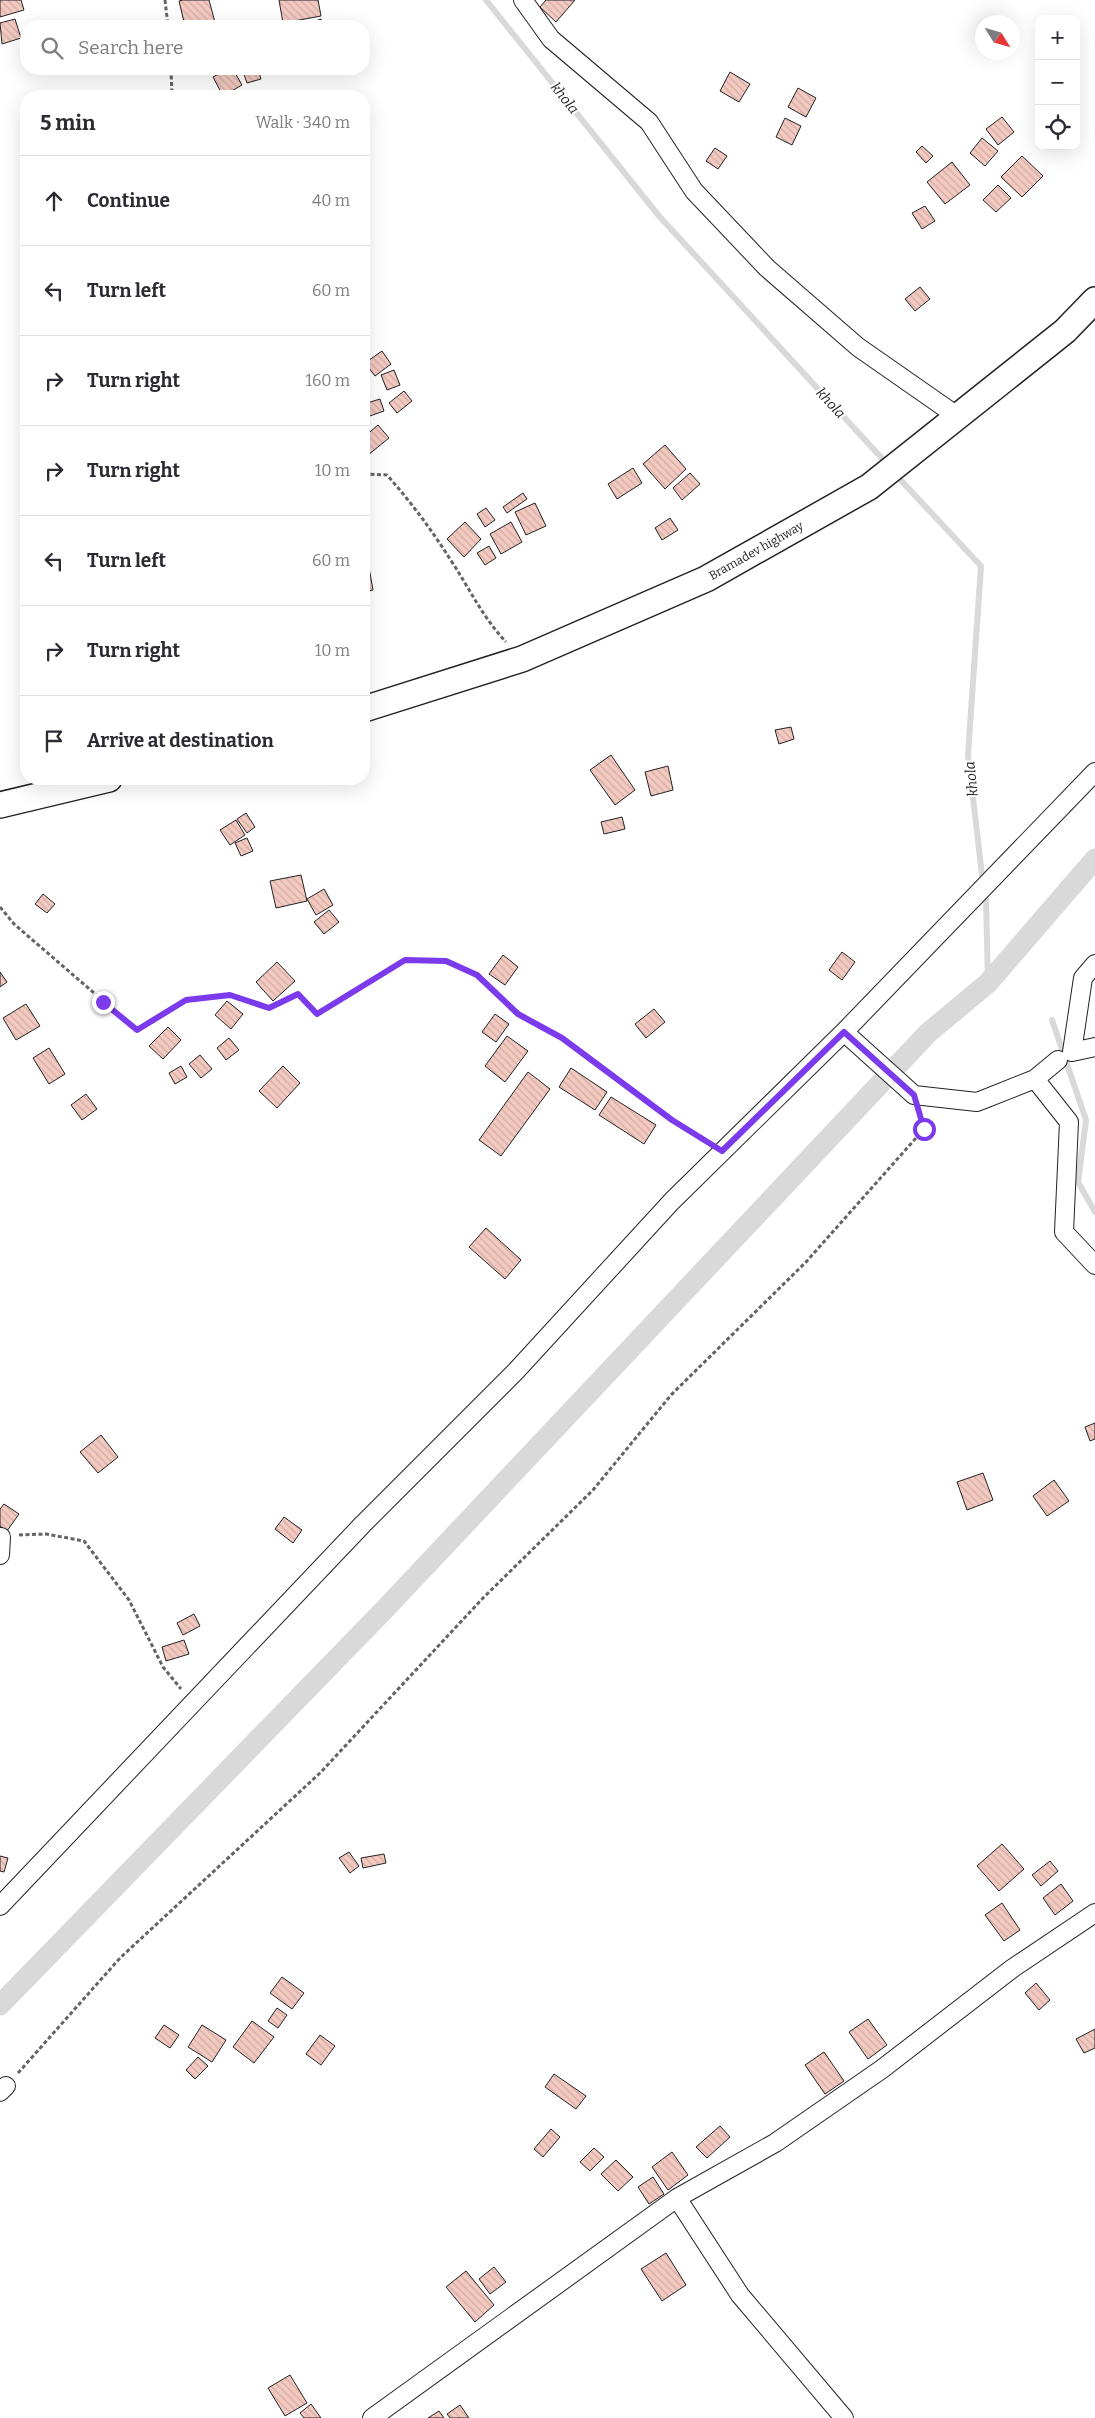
<!DOCTYPE html>
<meta charset="utf-8">
<style>
:root{--surface:#fff;--page:#f7f7f7;--text:#2b2b33;--muted:#7c7c81;--line:#e1e1e2}
body{margin:0;font-family:Bitter,serif;background:var(--page);color:var(--text)}
.controls{position:absolute;right:15px;top:15px;display:grid;overflow:hidden;border-radius:10px;box-shadow:0 5px 20px #0002}
.controls button{width:45px;height:45px;display:grid;place-items:center;padding:0;border:0;border-bottom:1px solid var(--line);background:var(--surface);color:var(--text);font:25px sans-serif}
.compass{position:absolute;left:975px;top:15px;width:45px;height:45px;border-radius:50%;background:var(--surface);box-shadow:0 5px 20px #0002;rotate:127deg}
.stop{position:absolute;width:15px;height:15px;margin:-11px;border:4px solid #7c3aed;border-radius:50%;background:#fff}
.stop.end{background:#7c3aed;border-color:#fff;box-shadow:0 1px 5px #0008}
.list{margin:0;padding:0;list-style:none}
h2{display:flex;justify-content:space-between;align-items:center;height:65px;margin:0;padding:0 20px;font-size:21px}
h2 small{font-size:16px;font-weight:400;color:var(--muted)}
.list li{display:grid;grid-template-columns:32px 1fr auto;gap:15px;align-items:center;box-sizing:border-box;height:90px;padding:0 20px;border-top:1px solid var(--line)}
.list b{display:block;font-size:19px;white-space:nowrap}
.list em{font-size:16px;font-style:normal;color:var(--muted)}
.icon{flex:none;width:28px;height:28px;fill:none;stroke:currentColor;stroke-width:2;stroke-linecap:round;stroke-linejoin:round}
.map{position:relative;flex:none;width:1095px;height:2418px;overflow:hidden}
.search{position:absolute;background:var(--surface);box-shadow:0 5px 20px #0002;left:20px;top:20px;width:350px;height:55px;display:flex;align-items:center;gap:12px;box-sizing:border-box;padding:0 18px;border-radius:20px;color:var(--muted);font-size:19px}
.panel{position:absolute;background:var(--surface);box-shadow:0 5px 20px #0002;left:20px;top:90px;width:350px;height:695px;border-radius:20px}
.map>svg:first-child{display:block}
.lines{fill:none;stroke-linecap:round;stroke-linejoin:round}
.stream{stroke:#d9d9d9;stroke-width:6}
.canal{stroke:#d9d9d9;stroke-width:21}
.building{fill:url(#building-back-hatch);stroke:#222}
.street-casing{stroke:#222;stroke-width:20}
.secondary-casing{stroke:#222;stroke-width:28}
.path{stroke:#646464;stroke-width:3;stroke-dasharray:4 2.5;stroke-linecap:butt}
.street{stroke:#fff;stroke-width:18}
.secondary{stroke:#fff;stroke-width:25}
.route{stroke:#7c3aed;stroke-width:6}
.labels{text-anchor:middle;stroke-width:4;stroke-linejoin:round;paint-order:stroke}
.street-label{font-size:12px;fill:#222;stroke:#fff}
.water-label{font-size:14px;font-style:italic;fill:#222;stroke:#fff}
</style>
<div class="map">
<svg width="1095" height="2418" viewBox="0 0 1095 2418">
<defs>
<pattern id="building-back-hatch" width="6" height="6" patternUnits="userSpaceOnUse" patternTransform="scale(1.25)"><rect width="6" height="6" fill="#f3c9c0"/><path d="M-1 5l2 2M0 0l6 6M5-1l2 2" fill="none" stroke="#d0aca5"/></pattern>
</defs>
<rect width="100%" height="100%" fill="#fff"/>
<g class="lines">
<path class="stream" d="M486,0L659,216L889,466
M895,474L981,566L968,755L982,875
M986,900L988,983
M1052,1020L1086,1120L1078,1182L1095,1212"/>
<path class="canal" d="M0,2005L385,1609L928,1033L988,983L1095,859"/>
</g>
<path class="building" d="M0,0H21L24,10L0,17Z
M183,0H209L216,26H185L179,1Z
M279,0H318L321,16L283,23Z
M546,0H575L556,22L540,7Z
M15,19L21,38L2,44L0,23Z
M321,19L323,26H302Z
M228,69H233L242,85L223,96L213,77Z
M242,69H258L261,79L247,83Z
M730,72L750,84L739,102L720,91Z
M798,88L816,98L806,117L788,107Z
M1002,117L1014,132L998,145L986,129Z
M785,118L801,126L792,145L776,137Z
M982,138L998,151L985,166L970,153Z
M922,146L933,156L926,163L916,152Z
M715,148L727,156L718,169L706,161Z
M1022,156L1043,176L1022,197L1001,177Z
M952,162L970,185L945,204L927,182Z
M998,185L1011,198L996,212L983,200Z
M925,206L935,221L922,229L912,213Z
M920,287L930,299L915,311L905,299Z
M382,351L391,364L375,376L365,363Z
M394,370L400,385L387,390L381,375Z
M404,391L412,401L397,413L389,403Z
M380,399L384,411L364,418V404Z
M378,425L389,438L368,455L364,449V437Z
M665,445L686,469L665,489L643,464Z
M633,468L642,483L617,499L608,484Z
M690,473L700,484L682,500L673,488Z
M523,493L527,499L507,513L503,507Z
M535,503L546,526L526,535L515,512Z
M486,508L495,520L485,527L477,514Z
M670,518L678,530L662,540L655,528Z
M465,522L481,539L464,557L447,539Z
M511,522L522,542L501,554L490,534Z
M489,546L496,558L485,565L477,553Z
M368,562L373,590L364,592V563Z
M791,727L794,739L779,744L775,730Z
M611,755L635,790L615,805L590,770Z
M668,766L673,790L651,796L645,772Z
M246,813L255,827L247,833L237,819Z
M622,817L625,829L604,834L601,822Z
M236,820L245,835L230,845L220,830Z
M247,838L253,851L241,856L235,843Z
M301,875L307,901L276,908L270,881Z
M324,889L333,905L316,915L307,899Z
M43,894L55,904L47,913L35,904Z
M329,910L339,922L324,934L314,922Z
M842,952L855,962L842,980L829,970Z
M503,955L518,967L505,985L489,974Z
M277,962L295,981L273,1001L256,982Z
M0,972L7,982L0,987Z
M227,1001L243,1014L231,1029L215,1015Z
M26,1004L40,1026L16,1040L3,1018Z
M654,1009L665,1022L646,1038L635,1024Z
M495,1014L509,1024L496,1042L482,1032Z
M168,1027L181,1040L163,1059L149,1046Z
M507,1036L528,1051L505,1082L485,1066Z
M229,1038L239,1050L226,1060L217,1048Z
M49,1048L65,1074L49,1084L33,1058Z
M200,1055L212,1069L201,1078L189,1064Z
M181,1066L187,1077L175,1084L169,1073Z
M283,1066L300,1083L277,1108L259,1091Z
M571,1068L607,1092L595,1110L559,1087Z
M528,1072L550,1089L501,1156L479,1140Z
M86,1094L97,1109L82,1120L71,1105Z
M611,1097L656,1125L644,1144L599,1115Z
M486,1228L521,1260L505,1279L469,1247Z
M1095,1423V1439L1090,1441L1085,1427Z
M101,1435L118,1457L98,1473L80,1452Z
M983,1473L993,1500L967,1510L957,1482Z
M1054,1480L1069,1501L1047,1516L1033,1496Z
M4,1504L19,1514L7,1531L0,1526V1509Z
M284,1517L302,1530L293,1543L275,1529Z
M194,1614L200,1626L183,1635L177,1623Z
M184,1640L189,1654L166,1661L162,1647Z
M1002,1844L1024,1869L999,1891L977,1866Z
M349,1852L359,1866L350,1873L339,1858Z
M384,1854L386,1863L363,1868L361,1858Z
M0,1856L8,1858L4,1872L0,1871Z
M1050,1861L1058,1871L1041,1886L1032,1875Z
M1061,1884L1073,1901L1055,1915L1043,1898Z
M1002,1903L1020,1930L1004,1941L985,1915Z
M282,1977L304,1993L292,2009L270,1993Z
M1036,1983L1050,2000L1039,2010L1025,1993Z
M277,2008L287,2015L278,2028L268,2021Z
M868,2019L887,2045L868,2059L849,2032Z
M252,2021L274,2037L254,2063L233,2047Z
M164,2025L179,2035L170,2048L155,2038Z
M202,2025L226,2040L212,2062L188,2047Z
M1095,2029V2048L1084,2053L1076,2039Z
M320,2035L335,2046L321,2065L306,2054Z
M824,2052L844,2081L825,2094L805,2065Z
M198,2057L208,2066L195,2079L186,2070Z
M554,2074L586,2096L576,2109L545,2087Z
M720,2126L730,2137L707,2158L696,2147Z
M551,2129L560,2137L543,2157L534,2149Z
M594,2148L604,2157L590,2171L580,2162Z
M672,2152L688,2175L668,2190L652,2167Z
M616,2160L633,2177L618,2191L601,2174Z
M653,2177L664,2194L649,2204L638,2187Z
M666,2253L686,2285L662,2301L641,2269Z
M494,2267L506,2282L490,2294L479,2279Z
M466,2271L494,2305L475,2322L446,2287Z
M290,2375L307,2403L285,2416L268,2388Z
M311,2404L321,2418H304L300,2413Z
M460,2405L469,2418H450L447,2414Z
M439,2411L444,2418H428Z"/>
<g class="lines">
<g class="street-casing">
<path id="street" d="M523,0L551,39L649,122L694,191L767,268L858,347L957,416
M1095,964L1083,978L1072,1052L1095,1047
M844,1032L914,1095L977,1102L1035,1079L1058,1060
M1035,1079L1069,1122L1064,1232L1095,1265
M0,1555L1,1537
M0,1906L363,1524L516,1371L672,1201L844,1032L1095,772
M0,2092L6,2086
M677,2198L740,2295L844,2418
M372,2418L677,2198L775,2143L882,2069L1013,1968L1095,1913"/>
</g>
<g class="secondary-casing">
<g id="secondary">
<path id="s1" d="M364,709L522,659L706,579L869,487L1065,331L1095,300"/>
<path d="M0,805L109,779"/>
</g>
</g>
<path class="path" d="M165,0L168,26
M171,69L172,96
M364,474L387,475C410,501 431,529 450,559C470,589 481,615 506,642
M0,907L14,924L137,1030L186,1000L230,995L269,1008L298,994L317,1014L405,960L446,961L477,975L518,1014L562,1038L673,1120L707,1142
M19,1535L46,1534L84,1541L129,1600L163,1667L181,1689
M18,2073L120,1958L320,1773L483,1598L593,1490L671,1395L806,1262L924,1129L919,1113"/>
<use href="#street" class="street"/>
<use href="#secondary" class="secondary"/>
</g>
<g class="lines">
<path class="route" d="M103,1002L137,1030L186,1000L230,995L269,1008L298,994L317,1014L405,960L446,961L477,975L518,1014L562,1038L672,1120L722,1151L844,1032L914,1095L924,1129"/>
</g>
<g class="labels">
<g class="street-label">
<text dy="4" stroke="none"><textPath href="#s1" startOffset="424">Bramadev highway</textPath></text>
</g>
<g class="water-label">
<text transform="translate(565 98) rotate(51)" y="5">khola</text>
<text transform="translate(831 403) rotate(47)" y="5">khola</text>
<text transform="translate(971 779) rotate(-96)" y="5">khola</text>
</g>
</g>
</svg>
<div class="controls">
<button>+</button>
<button>−</button>
<button><svg class="icon" aria-label="locate" viewBox="0 0 24 24"><circle cx="12" cy="12" r="6"/><path d="M12 2v4M12 18v4M2 12h4M18 12h4"/></svg></button>
</div>
<svg class="compass" viewBox="-18 -18 36 36"><path d="M0-13l5 13h-10z" fill="#e53935"/><path d="M0 13l5-13h-10z" fill="#7c7c81"/></svg>
<div class="stop" style="left:924px;top:1129px"></div>
<div class="stop end" style="left:103px;top:1002px"></div>
<div class="search"><svg class="icon" aria-label="search" viewBox="0 0 24 24"><circle cx="10" cy="10" r="6"/><path d="M15 15l6 6"/></svg>Search here</div>
<section class="panel">
<h2>5 min<small>Walk · 340 m</small></h2>
<ul class="list">
<li><svg class="icon" aria-label="ahead" viewBox="0 0 24 24"><path d="M12 20V5M6 11l6-6 6 6"/></svg><div><b>Continue</b></div><em>40 m</em></li>
<li><svg class="icon" aria-label="left" viewBox="0 0 24 24"><path d="M17 20v-9H6M10 6l-5 5 5 5"/></svg><div><b>Turn left</b></div><em>60 m</em></li>
<li><svg class="icon" aria-label="right" viewBox="0 0 24 24"><path d="M7 20v-9h11M14 6l5 5-5 5"/></svg><div><b>Turn right</b></div><em>160 m</em></li>
<li><svg class="icon" aria-label="right" viewBox="0 0 24 24"><path d="M7 20v-9h11M14 6l5 5-5 5"/></svg><div><b>Turn right</b></div><em>10 m</em></li>
<li><svg class="icon" aria-label="left" viewBox="0 0 24 24"><path d="M17 20v-9H6M10 6l-5 5 5 5"/></svg><div><b>Turn left</b></div><em>60 m</em></li>
<li><svg class="icon" aria-label="right" viewBox="0 0 24 24"><path d="M7 20v-9h11M14 6l5 5-5 5"/></svg><div><b>Turn right</b></div><em>10 m</em></li>
<li><svg class="icon" aria-label="arrive" viewBox="0 0 24 24"><path d="M6 21V4h12l-3 4 3 4H6"/></svg><div><b>Arrive at destination</b></div></li>
</ul>
</section>
</div>
